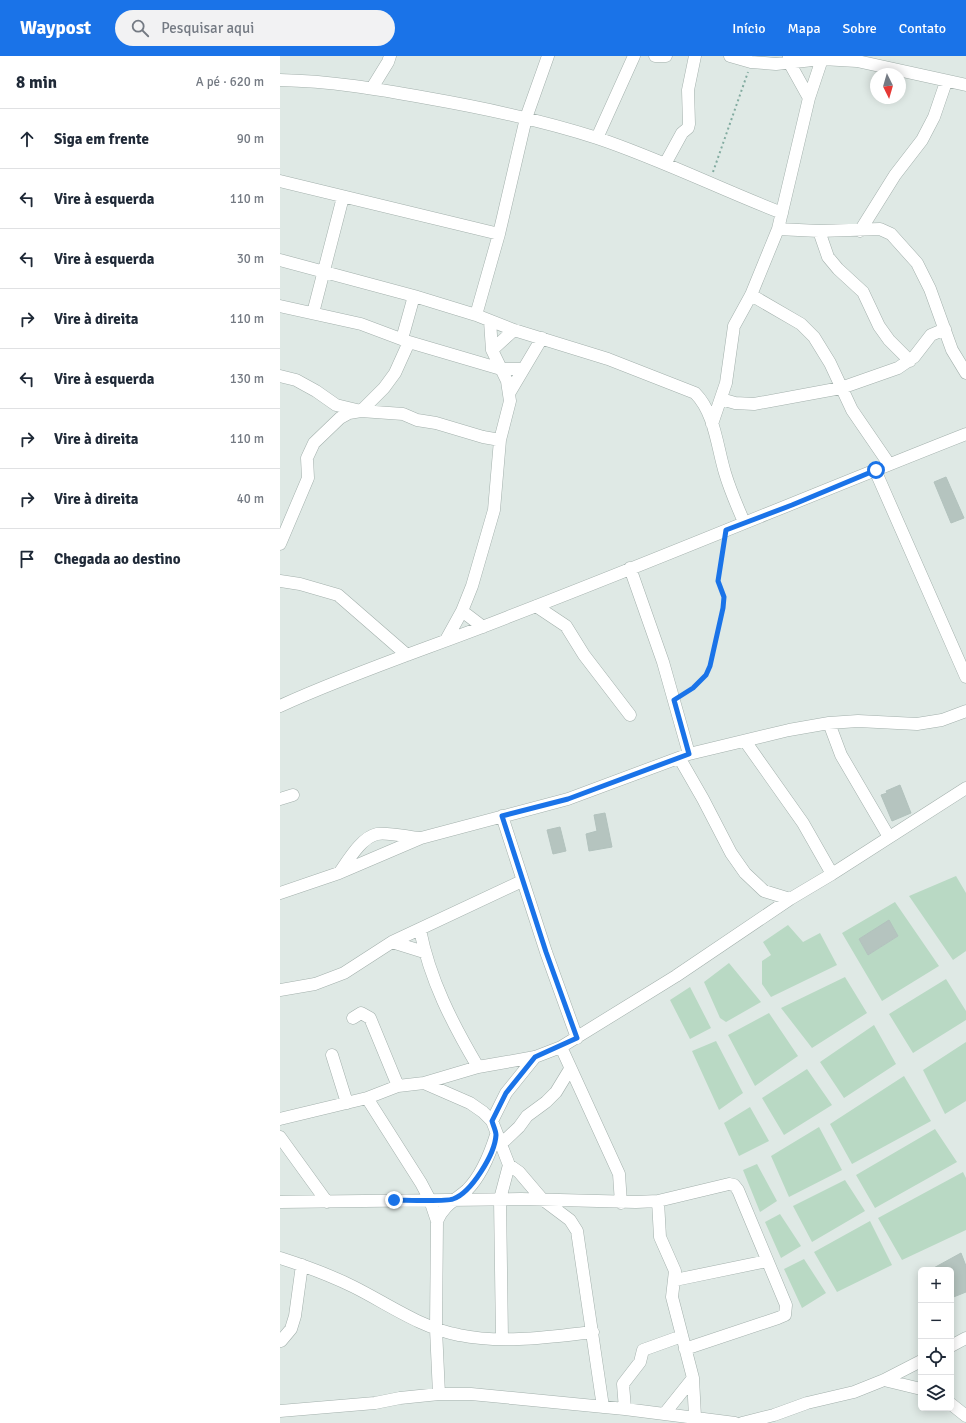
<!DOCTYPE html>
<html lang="pt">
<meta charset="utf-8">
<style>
:root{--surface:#fff;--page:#f2f2f3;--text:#1f2937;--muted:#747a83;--line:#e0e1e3;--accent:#1a73e8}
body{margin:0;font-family:Signika,sans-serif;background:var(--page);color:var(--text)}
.controls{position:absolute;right:12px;bottom:12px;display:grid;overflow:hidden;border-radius:6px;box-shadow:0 2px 10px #0003}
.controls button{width:36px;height:36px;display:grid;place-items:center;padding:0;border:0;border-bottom:1px solid var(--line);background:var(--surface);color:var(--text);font:20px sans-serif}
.compass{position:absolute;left:590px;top:12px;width:36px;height:36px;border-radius:50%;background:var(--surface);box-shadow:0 2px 10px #0003;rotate:175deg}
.stop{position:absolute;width:12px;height:12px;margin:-9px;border:3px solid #1a73e8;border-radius:50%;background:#fff}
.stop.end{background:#1a73e8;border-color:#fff;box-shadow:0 1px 4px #0008}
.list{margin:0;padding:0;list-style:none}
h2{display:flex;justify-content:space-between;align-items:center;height:52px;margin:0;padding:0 16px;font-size:17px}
h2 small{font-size:13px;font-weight:400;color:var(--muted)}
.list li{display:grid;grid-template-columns:26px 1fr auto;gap:12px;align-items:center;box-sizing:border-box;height:60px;padding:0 16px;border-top:1px solid var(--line)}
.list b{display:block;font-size:15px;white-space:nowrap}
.list em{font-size:13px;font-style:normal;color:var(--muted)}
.icon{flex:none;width:22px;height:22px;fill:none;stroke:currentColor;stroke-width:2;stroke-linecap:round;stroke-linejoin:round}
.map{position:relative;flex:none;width:686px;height:1367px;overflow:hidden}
header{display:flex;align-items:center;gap:24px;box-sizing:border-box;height:56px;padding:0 20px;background:var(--accent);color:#fff}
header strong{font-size:19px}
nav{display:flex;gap:22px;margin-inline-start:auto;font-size:14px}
.search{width:280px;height:36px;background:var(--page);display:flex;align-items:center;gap:10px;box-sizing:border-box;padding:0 14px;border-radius:22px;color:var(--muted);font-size:15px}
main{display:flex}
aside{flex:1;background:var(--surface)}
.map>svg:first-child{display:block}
.green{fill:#b9d9c4;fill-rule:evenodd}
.building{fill:#b5c4bf;stroke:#b2c2bd}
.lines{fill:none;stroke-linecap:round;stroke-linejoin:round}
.minor-casing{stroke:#a3b0ac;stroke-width:13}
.path{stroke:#82aba0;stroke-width:2;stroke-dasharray:2 3;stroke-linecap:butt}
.minor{stroke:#fff;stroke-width:12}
.route{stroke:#1a73e8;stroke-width:5}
</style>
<header>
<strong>Waypost</strong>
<div class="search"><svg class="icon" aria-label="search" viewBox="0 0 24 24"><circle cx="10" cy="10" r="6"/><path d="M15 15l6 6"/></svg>Pesquisar aqui</div>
<nav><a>Início</a><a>Mapa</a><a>Sobre</a><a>Contato</a></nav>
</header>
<main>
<aside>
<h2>8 min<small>A pé · 620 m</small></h2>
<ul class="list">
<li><svg class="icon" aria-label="ahead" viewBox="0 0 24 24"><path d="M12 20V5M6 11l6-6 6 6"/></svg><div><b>Siga em frente</b></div><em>90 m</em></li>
<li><svg class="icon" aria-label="left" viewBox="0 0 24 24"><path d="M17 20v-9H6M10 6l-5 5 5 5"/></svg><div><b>Vire à esquerda</b></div><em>110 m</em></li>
<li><svg class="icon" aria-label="left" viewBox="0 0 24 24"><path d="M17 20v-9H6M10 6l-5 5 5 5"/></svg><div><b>Vire à esquerda</b></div><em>30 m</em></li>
<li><svg class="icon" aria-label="right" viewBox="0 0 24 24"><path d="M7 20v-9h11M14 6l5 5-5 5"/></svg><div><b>Vire à direita</b></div><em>110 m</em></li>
<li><svg class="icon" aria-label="left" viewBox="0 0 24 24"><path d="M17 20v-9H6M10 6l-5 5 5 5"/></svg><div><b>Vire à esquerda</b></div><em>130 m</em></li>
<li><svg class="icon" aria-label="right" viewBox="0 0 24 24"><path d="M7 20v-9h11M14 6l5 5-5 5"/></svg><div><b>Vire à direita</b></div><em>110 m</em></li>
<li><svg class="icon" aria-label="right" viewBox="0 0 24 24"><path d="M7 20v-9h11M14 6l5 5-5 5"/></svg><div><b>Vire à direita</b></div><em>40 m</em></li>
<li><svg class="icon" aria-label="arrive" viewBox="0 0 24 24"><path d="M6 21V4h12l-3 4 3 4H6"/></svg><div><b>Chegada ao destino</b></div></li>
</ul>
</aside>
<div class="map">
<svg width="686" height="1367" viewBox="0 0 686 1367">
<rect width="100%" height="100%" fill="#dfe9e5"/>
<path class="green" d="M676,820L686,837V895L673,904L629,840Z
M615,846L659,910L602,945L562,877ZM609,865L618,880L588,899L579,883Z
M508,869L523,886L540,877L557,909L491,941L482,928V905L491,899L483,886Z
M449,907L481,946L446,966L440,962L424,926Z
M565,921L587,957L532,992L501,952Z
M666,923L686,955V964L633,997L609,958Z
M410,931L431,972L410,983L390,944Z
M489,957L518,1000L475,1030L448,979Z
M594,969L616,1008L564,1042L540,1006Z
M436,985L463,1037L439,1054L412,995Z
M686,986V1045L665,1058L643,1014Z
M527,1013L552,1049L504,1079L482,1042Z
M624,1020L651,1065L572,1108L550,1068Z
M470,1051L489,1085L459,1100L444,1067Z
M539,1071L562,1114L509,1141L491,1100Z
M655,1073L677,1106L595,1152L576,1119Z
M477,1108L497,1145L480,1156L463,1114Z
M683,1116L686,1122V1174L622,1204L598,1162Z
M565,1124L585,1155L532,1186L513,1150Z
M500,1158L521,1190L501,1202L485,1166Z
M590,1165L612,1209L557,1236L534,1196Z
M524,1203L546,1237L522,1252L504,1213Z"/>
<path class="building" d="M666,421L684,462L671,467L654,426Z
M620,729L631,757L612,765L601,739L607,737L606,735Z
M325,757L332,791L309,795L306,778L317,775L314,759Z
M280,771L286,795L273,798L267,774Z
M609,864L618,880L588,899L579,883Z
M681,1197L686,1210V1236L671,1242V1214H650Z"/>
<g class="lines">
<g class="minor-casing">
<path id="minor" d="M375,0H386
M450,0L471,6L496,8L542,3L577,5L686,29
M509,0V6L529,42
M0,24C50,25 98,33 147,42C204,52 261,64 317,82C380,103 440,133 502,157
M92,32L108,6L110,0
M317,82L354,0
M385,108L402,77L408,72L409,68L408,34L415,0
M0,125L219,178
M498,173L539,175L600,173L611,178L637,207L650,233L672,294L686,317
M539,175L548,201L558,213L583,236L599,270L609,284L630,305
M580,175L615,119L642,84L654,61L666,26
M0,204L134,240L196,259L234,274L328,303L415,337C435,357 437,391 445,417C450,434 457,450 464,466
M471,239L521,268L534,281L550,307L572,354L609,408
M0,250L81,268L129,286L221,313H243
M33,257L63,141
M196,259L219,178L246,62L268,0
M122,283L134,240
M212,294L234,274
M0,320L16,324L36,335L56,349L81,355L123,358L137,364L156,367L203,381L220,384
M230,336L262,282
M441,343L455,347L474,348L561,332L618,312L634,301L651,279L665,273
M432,368L446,327L454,270L471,239L498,173L529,42L542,3
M595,414L686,621
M0,488L28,422L27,402L34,387L60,362L69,357L81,355L104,332L115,317L129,286
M350,512L383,606L409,698
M0,525L20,528L58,539L127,599
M256,550L286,570L304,599L350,659
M182,555L203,571
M166,584L182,555L192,530L214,454L220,384L230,345L227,325L212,294L210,265
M0,650C74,616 152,591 228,561C382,502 533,438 686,378
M549,667L561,699L609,781
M465,685L523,767L552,818
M400,703L423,743L451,797L465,817L484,835L510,843
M0,743L13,739
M222,760L266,896L297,982
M60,816C69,803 82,781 97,778C108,776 128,781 139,782
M0,837L59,817L141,782L288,743L409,698L509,674L549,667L578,665L637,668L662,664L686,655
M140,874C150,924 172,967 198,1011
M112,886L144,896
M0,934L35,928L64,917L112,886L242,825
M73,962L81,957L90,962L118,1030
M281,991L339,1118L341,1147
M52,999L67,1047
M144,1027L190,1047L203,1056L212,1065L229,1109L239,1116L262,1143L290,1164L297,1175L323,1351
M87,1042L141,1127L150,1144L157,1165L156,1273L159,1338
M0,1063L87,1042L118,1030L144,1027L198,1011L255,1001L281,991L396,920L510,843L552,818L686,732
M212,1065L226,1037L255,1001
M0,1081L47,1146
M221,1088L239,1071L247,1060L266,1046L276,1036L290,1013
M378,1145L380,1181L395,1215L392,1241L413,1322L415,1361
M0,1146L241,1143L356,1146L378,1145L449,1128L454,1129L458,1134L506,1249L505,1259L498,1262L405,1293
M157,1165C164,1149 174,1145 187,1134C202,1119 210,1098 216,1079
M0,1202C25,1210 50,1219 74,1231C108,1248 141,1272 179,1279C222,1288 269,1281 313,1276
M395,1224L487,1205
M222,1283L220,1143L229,1109
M1,1285L11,1273L15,1260L22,1209
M671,1290L686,1282
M604,1324L641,1333
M671,1348L686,1360
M345,1353L343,1328L360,1306L363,1294L402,1280
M0,1355L95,1347L120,1342L159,1338H191L345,1353L455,1367
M385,1357L413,1322
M462,1367L494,1359L527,1347L574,1336L604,1324L641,1305"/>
</g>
<path class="path" d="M433,116L468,16
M403,638L413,632L426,619L430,609L443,552L444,541L438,525L444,487"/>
<use href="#minor" class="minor"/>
</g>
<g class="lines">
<path class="route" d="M114,1144C125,1144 165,1146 173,1143C191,1137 215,1098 216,1079C216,1075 213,1069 212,1065L226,1037L255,1001L297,982L266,896L222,760L288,743L409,698L394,644L413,632L426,619L430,610L443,552L444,541L438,525L446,474L512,449L596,414"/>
</g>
</svg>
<div class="controls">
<button>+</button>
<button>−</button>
<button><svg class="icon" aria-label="locate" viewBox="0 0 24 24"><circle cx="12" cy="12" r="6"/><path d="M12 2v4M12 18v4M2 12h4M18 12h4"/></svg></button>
<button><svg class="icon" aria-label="layers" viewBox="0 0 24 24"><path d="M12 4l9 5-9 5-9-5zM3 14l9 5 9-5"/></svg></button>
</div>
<svg class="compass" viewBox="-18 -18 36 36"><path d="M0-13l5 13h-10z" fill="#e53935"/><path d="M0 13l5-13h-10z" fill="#747a83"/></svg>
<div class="stop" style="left:596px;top:414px"></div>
<div class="stop end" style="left:114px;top:1144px"></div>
</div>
</main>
